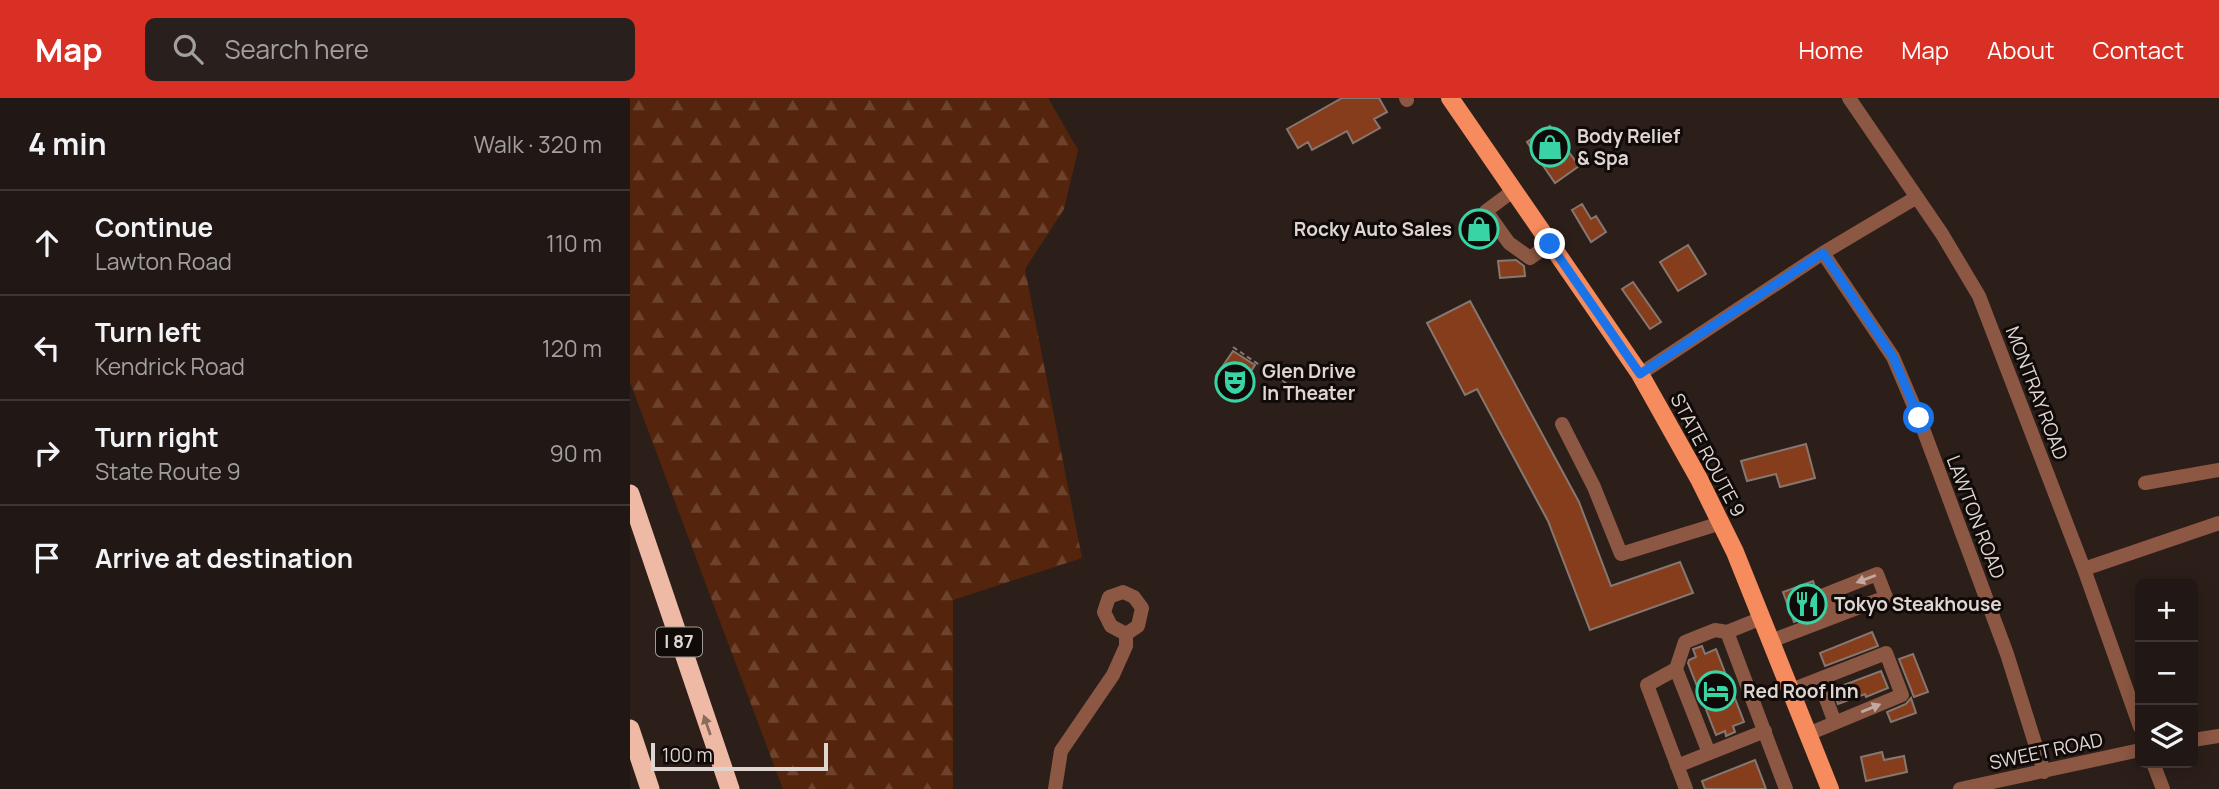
<!DOCTYPE html>
<meta charset="utf-8">
<style>
:root{--surface:#211714;--page:#29201d;--text:#f1f3f6;--muted:#a29fa0;--line:#3e3634;--accent:#d93025}
body{margin:0;font-family:Manrope,sans-serif;background:var(--page);color:var(--text)}
.controls{position:absolute;right:21px;bottom:21px;display:grid;overflow:hidden;border-radius:10px;box-shadow:0 4px 18px #0003}
.controls button{width:63px;height:63px;display:grid;place-items:center;padding:0;border:0;border-bottom:2px solid var(--line);background:var(--surface);color:var(--text);font:35px sans-serif}
.scale{position:absolute;left:21px;bottom:18px;width:177px;box-sizing:border-box;padding-left:7px;border:4px solid #dfd6d2;border-top:0;font-size:19px;line-height:24px;white-space:nowrap;color:#dfd6d2;-webkit-text-stroke:5px #100a08;paint-order:stroke}
.stop{position:absolute;width:21px;height:21px;margin:-16px;border:5px solid #1a73e8;border-radius:50%;background:#fff}
.stop.end{background:#1a73e8;border-color:#fff;box-shadow:0 2px 7px #0008}
.list{margin:0;padding:0;list-style:none}
h2{display:flex;justify-content:space-between;align-items:center;height:91px;margin:0;padding:0 28px;font-size:30px}
h2 small{font-size:23px;font-weight:400;color:var(--muted)}
.list li{display:grid;grid-template-columns:46px 1fr auto;gap:21px;align-items:center;box-sizing:border-box;height:105px;padding:0 28px;border-top:2px solid var(--line)}
.list b{display:block;font-size:26px;white-space:nowrap}
.list p{margin:0;font-size:23px;white-space:nowrap;color:var(--muted)}
.list em{font-size:23px;font-style:normal;color:var(--muted)}
.icon{flex:none;width:38px;height:38px;fill:none;stroke:currentColor;stroke-width:2;stroke-linecap:round;stroke-linejoin:round}
.map{position:relative;flex:none;width:1589px;height:691px;overflow:hidden}
header{display:flex;align-items:center;gap:42px;box-sizing:border-box;height:98px;padding:0 35px;background:var(--accent);color:#fff}
header strong{font-size:33px}
nav{display:flex;gap:38px;margin-inline-start:auto;font-size:24px}
.search{width:490px;height:63px;background:var(--page);display:flex;align-items:center;gap:18px;box-sizing:border-box;padding:0 24px;border-radius:10px;color:var(--muted);font-size:26px}
main{display:flex}
aside{flex:1;background:var(--surface)}
.map>svg:first-child{display:block}
.forest{fill:url(#forest-firs)}
.building{fill:#853d1b;stroke:#877771;stroke-width:2}
.lines{fill:none;stroke-linecap:round;stroke-linejoin:round}
.path{stroke:#827773;stroke-width:2;stroke-dasharray:5 3.5;stroke-linecap:butt}
.minor{stroke:#8c5843;stroke-width:14}
.major{stroke:#f68c5d;stroke-width:18}
.highway{stroke:#efbaa5;stroke-width:19}
.oneway{fill:#c2aaa0}
.oneway2{fill:#8b6b5e}
.route{stroke:#1a73e8;stroke-width:9}
.labels{text-anchor:middle;stroke-width:6;stroke-linejoin:round;paint-order:stroke}
.shield{fill:#100a08;stroke:#a19995;stroke-width:2}
.shield-label{font-size:18px;font-weight:bold;fill:#dfd6d2}
.poi-label{font-size:19px;font-weight:bold;fill:#dfd6d2;stroke:#100a08;text-anchor:start}
.street-label{font-size:19px;fill:#dfd6d2;stroke:#100a08}
</style>
<header>
<strong>Map</strong>
<div class="search"><svg class="icon" aria-label="search" viewBox="0 0 24 24"><circle cx="10" cy="10" r="6"/><path d="M15 15l6 6"/></svg>Search here</div>
<nav><a>Home</a><a>Map</a><a>About</a><a>Contact</a></nav>
</header>
<main>
<aside>
<h2>4 min<small>Walk · 320 m</small></h2>
<ul class="list">
<li><svg class="icon" aria-label="ahead" viewBox="0 0 24 24"><path d="M12 20V5M6 11l6-6 6 6"/></svg><div><b>Continue</b><p>Lawton Road</p></div><em>110 m</em></li>
<li><svg class="icon" aria-label="left" viewBox="0 0 24 24"><path d="M17 20v-9H6M10 6l-5 5 5 5"/></svg><div><b>Turn left</b><p>Kendrick Road</p></div><em>120 m</em></li>
<li><svg class="icon" aria-label="right" viewBox="0 0 24 24"><path d="M7 20v-9h11M14 6l5 5-5 5"/></svg><div><b>Turn right</b><p>State Route 9</p></div><em>90 m</em></li>
<li><svg class="icon" aria-label="arrive" viewBox="0 0 24 24"><path d="M6 21V4h12l-3 4 3 4H6"/></svg><div><b>Arrive at destination</b></div></li>
</ul>
</aside>
<div class="map">
<svg width="1589" height="691" viewBox="0 0 1589 691">
<defs>
<pattern id="forest-firs" width="22" height="20" patternUnits="userSpaceOnUse" patternTransform="scale(1.75)"><rect width="22" height="20" fill="#55240c"/><path d="M5 1l3.5 6h-7zM16 11l3.5 6h-7z" fill="#6d432e"/></pattern>
</defs>
<rect width="100%" height="100%" fill="#2c1f1a"/>
<path class="forest" d="M0,0H418L448,52L434,111L395,171L452,460L323,502V691H153L0,284Z"/>
<path class="building" d="M712,0H749L757,14L744,21L750,30L723,45L717,33L682,52L678,44L668,50L657,31Z
M920,28L949,68L925,85L897,44Z
M952,106L961,121L966,118L976,134L961,144L942,112Z
M847,115L862,138L849,147L833,124Z
M1058,147L1076,176L1048,193L1030,164Z
M886,162L894,168L895,178L870,180L868,163Z
M1003,184L1031,224L1020,231L992,191Z
M840,203L949,404L981,488L1050,464L1063,495L960,532L918,423L847,291L835,297L797,225Z
M603,253L625,267L608,293L586,278Z
M1176,346L1185,380L1150,389L1146,376L1117,383L1111,363Z
M1183,483L1186,492L1185,500L1191,514L1164,524L1153,494Z
M1242,534L1248,548L1195,568L1190,555Z
M1072,548L1075,556L1086,551L1114,624L1103,628L1105,634L1096,638L1095,633L1086,637L1058,565L1059,562L1066,559L1063,551Z
M1283,556L1298,594L1284,599L1269,561Z
M1251,573L1258,590L1236,599L1235,596L1208,606L1203,591Z
M1281,600L1286,615L1261,624L1257,614L1276,606Z
M1252,654L1254,662L1274,658L1277,674L1236,683L1231,659Z
M1125,662L1136,691H1075L1072,683Z"/>
<g class="lines">
<path class="path" d="M603,249L672,296"/>
<path class="minor" d="M776,0L777,2
M1219,0L1312,136L1349,198L1454,471L1510,629
M883,93L856,113L879,145L900,160L920,146
M1193,155L1263,259L1289,320L1377,556L1414,674
M1010,276L1193,155L1287,99
M932,326L964,389L991,456L1091,425
M1515,385L1589,372
M1454,471L1589,425
M493,494L504,499L512,510L508,528L496,536L481,528L474,514L479,499Z
M1097,534L1156,691
M1141,543L1256,499L1247,476L1194,497L1204,519
M1046,571L1079,655
M1189,582L1205,625
M1161,592L1256,555L1272,597L1178,636
M1563,642L1589,638
M1523,665L1533,691
M1047,668L1135,633
M425,691L431,653L483,577L496,548V536
M1056,691L1017,587L1046,571L1055,544L1085,532L1097,534L1132,520
M1330,691L1510,652"/>
<path class="major" d="M820,0L1010,276L1069,381L1105,454L1200,691"/>
<path class="highway" d="M0,396L100,691
M0,631L20,691"/>
</g>
<defs><path id="oneway-solid" d="M-6-.8H1V-3.2L6.5 0L1 3.2V.8H-6Z" transform="scale(1.75)"/></defs>
<g class="oneway">
<use href="#oneway-solid" transform="translate(1236 481) rotate(159)"/>
<use href="#oneway-solid" transform="translate(1241 610) rotate(-22)"/>
</g>
<use class="oneway2" href="#oneway-solid" transform="translate(77 627) rotate(-109)"/>
<g class="lines">
<path class="route" d="M920,146L1010,276L1193,155L1263,259L1289,320"/>
</g>
<defs>
<g id="shop-ring" transform="scale(2.0125)"><circle r="9.5" fill="#100a08" stroke="#39d4a5" stroke-width="1.5"/><path d="M-5-2.5h2.3a2.7 3.5 0 0 1 5.4 0H5L5.5 6h-11ZM-1.5-2.5h3a1.5 2.3 0 0 0-3 0Z" fill="#39d4a5"/></g>
<g id="theatre-ring" transform="scale(2.0125)"><circle r="9.5" fill="#100a08" stroke="#39d4a5" stroke-width="1.5"/><path d="M-5-5.5Q0-4 5-5.5V0Q5 5 0 6Q-5 5-5 0ZM-3.3-2.5H-1v1.5H-3.3ZM1-2.5H3.3v1.5H1ZM-2.8 1Q0 5.5 2.8 1Z" fill="#39d4a5"/></g>
<g id="restaurant-ring" transform="scale(2.0125)"><circle r="9.5" fill="#100a08" stroke="#39d4a5" stroke-width="1.5"/><path d="M-5-6h1v4h1v-4h1v4h1v-4h1v5L-1.5 .5V6h-2V.5L-5-1ZM5-6V6H3V1.5H1.5Q1.5-4 5-6Z" fill="#39d4a5"/></g>
<g id="hotel-ring" transform="scale(2.0125)"><circle r="9.5" fill="#100a08" stroke="#39d4a5" stroke-width="1.5"/><path d="M-6-4.5h1.5V1H6V5H4.5V3h-9V5H-6ZM-4 0a1.8 1.8 0 1 1 3.6 0ZM.5 0V-2.5h3Q6-2.5 6 0Z" fill="#39d4a5"/></g>
</defs>
<g fill-rule="evenodd">
<use href="#shop-ring" x="920" y="49"/>
<use href="#shop-ring" x="849" y="131"/>
<use href="#theatre-ring" x="605" y="284"/>
<use href="#restaurant-ring" x="1177" y="506"/>
<use href="#hotel-ring" x="1086" y="593"/>
</g>
<g class="labels">
<rect class="shield" x="26" y="529.5" width="46" height="29" rx="5"/>
<g class="shield-label">
<text x="49" y="550">I 87</text>
</g>
<g class="poi-label">
<text x="947" y="45">Body Relief<tspan x="947" dy="22">&amp; Spa</tspan></text>
<text x="822" y="138" text-anchor="end">Rocky Auto Sales</text>
<text x="632" y="280">Glen Drive<tspan x="632" dy="22">In Theater</tspan></text>
<text x="1204" y="513">Tokyo Steakhouse</text>
<text x="1113" y="600">Red Roof Inn</text>
</g>
<g class="street-label">
<text transform="translate(1407 295) rotate(69)" y="7">MONTRAY ROAD</text>
<text transform="translate(1078 357) rotate(62)" y="7">STATE ROUTE 9</text>
<text transform="translate(1346 419) rotate(69)" y="7">LAWTON ROAD</text>
<text transform="translate(1416 653) rotate(-12)" y="7">SWEET ROAD</text>
</g>
</g>
</svg>
<div class="controls">
<button>+</button>
<button>−</button>
<button><svg class="icon" aria-label="layers" viewBox="0 0 24 24"><path d="M12 4l9 5-9 5-9-5zM3 14l9 5 9-5"/></svg></button>
</div>
<div class="scale">100 m</div>
<div class="stop" style="left:1289px;top:320px"></div>
<div class="stop end" style="left:920px;top:146px"></div>
</div>
</main>
